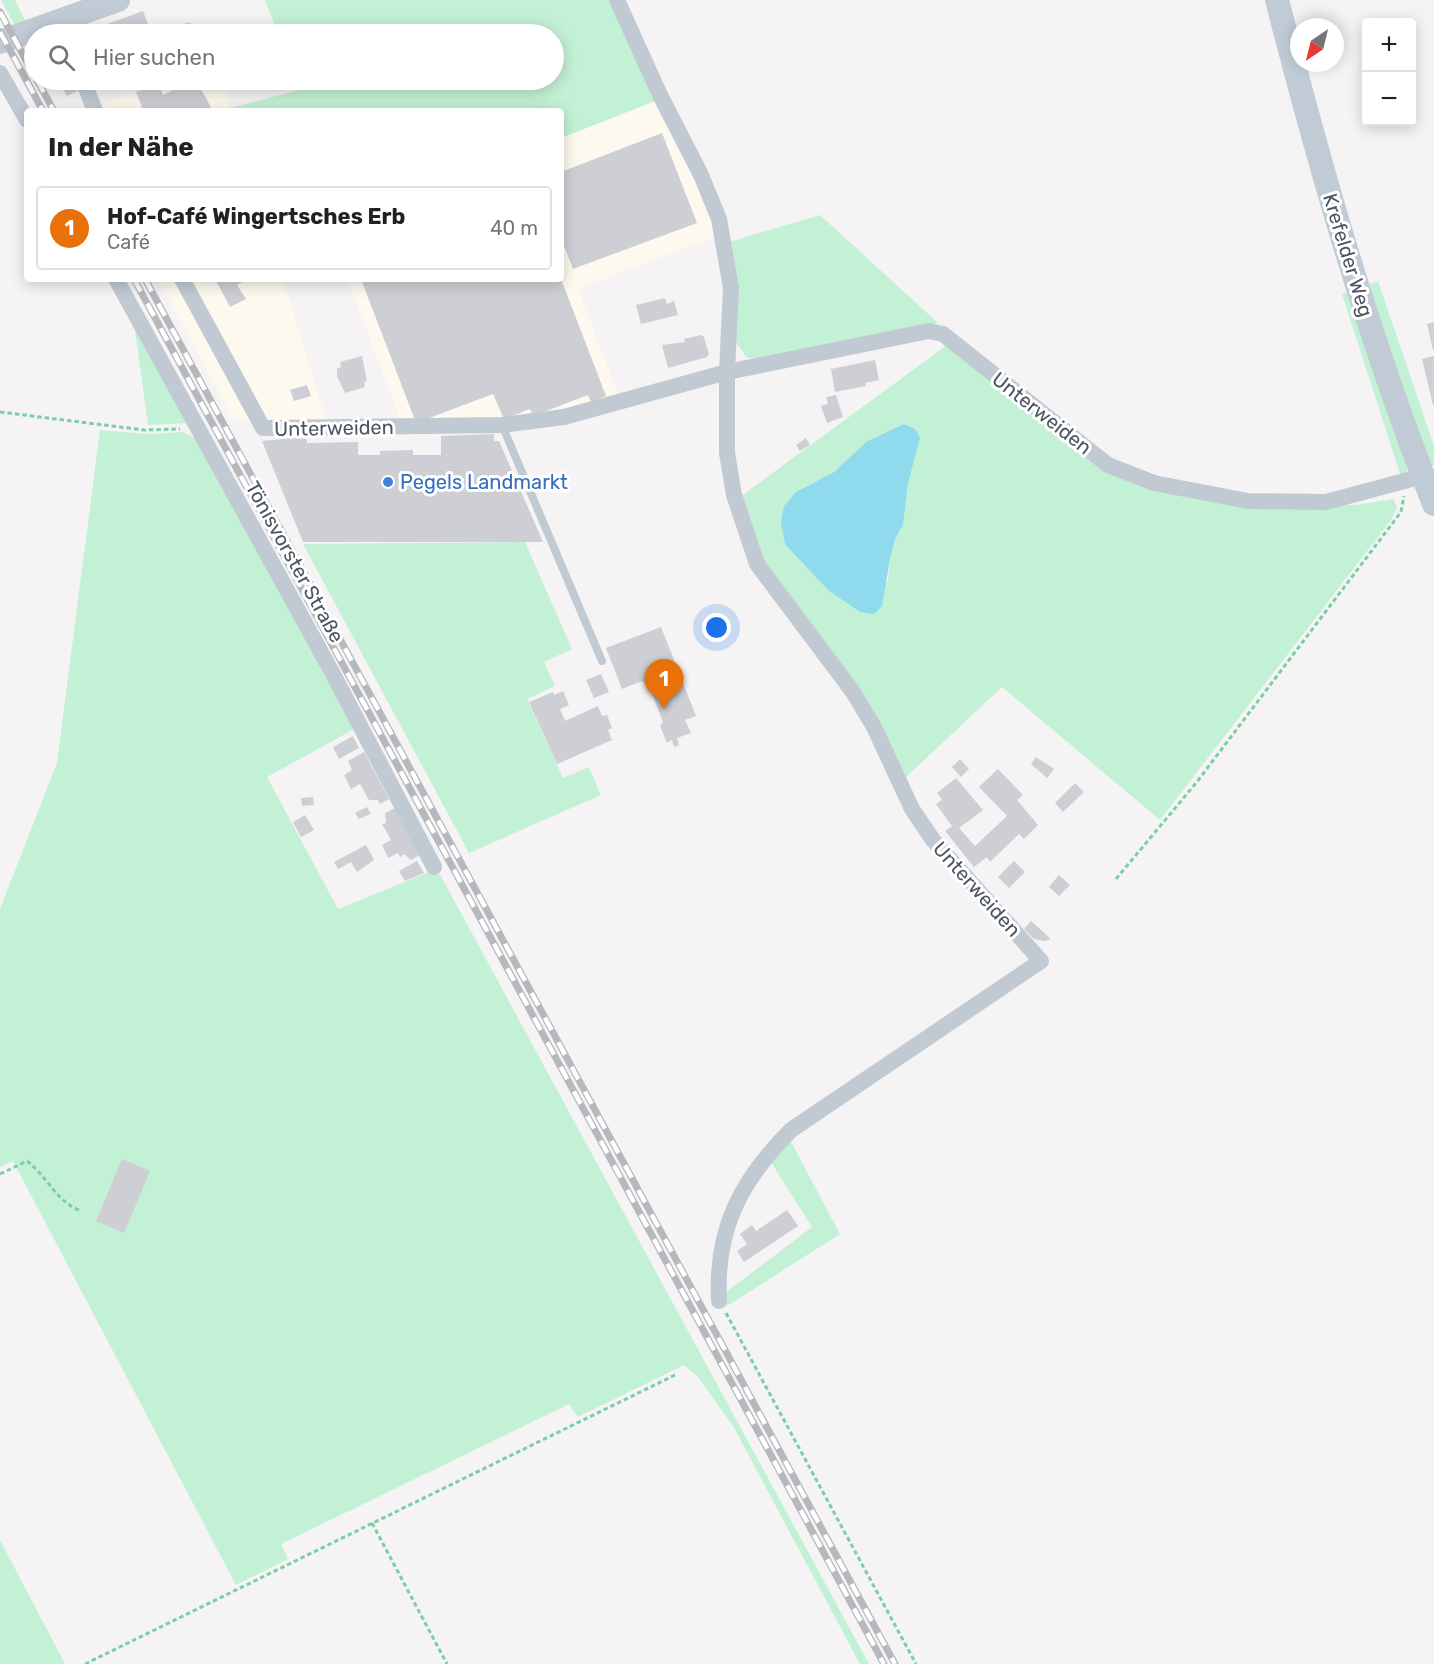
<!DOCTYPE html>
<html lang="de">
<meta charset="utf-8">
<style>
:root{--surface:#fff;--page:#f6f6f6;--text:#202124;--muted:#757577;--line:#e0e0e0;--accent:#1a73e8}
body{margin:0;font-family:Rubik,sans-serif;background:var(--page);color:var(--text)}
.controls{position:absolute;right:18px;top:18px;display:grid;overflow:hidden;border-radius:6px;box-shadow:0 3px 15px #0003}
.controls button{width:54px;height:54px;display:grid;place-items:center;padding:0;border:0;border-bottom:2px solid var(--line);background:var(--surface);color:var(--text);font:30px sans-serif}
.compass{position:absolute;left:1290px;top:18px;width:54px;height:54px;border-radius:50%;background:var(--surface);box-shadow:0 3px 15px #0003;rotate:215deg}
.you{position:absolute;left:717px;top:628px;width:21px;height:21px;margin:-15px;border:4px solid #fff;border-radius:50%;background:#1a73e8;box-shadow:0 0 0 9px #1a73e833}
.badge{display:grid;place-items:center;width:39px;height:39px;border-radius:50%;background:var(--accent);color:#fff;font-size:20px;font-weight:700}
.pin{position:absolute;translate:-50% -50px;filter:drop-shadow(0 2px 3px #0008)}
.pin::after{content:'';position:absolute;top:32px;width:21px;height:18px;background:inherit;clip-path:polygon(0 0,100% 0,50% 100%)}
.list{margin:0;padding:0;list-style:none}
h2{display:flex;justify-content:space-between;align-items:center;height:78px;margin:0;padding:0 24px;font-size:26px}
h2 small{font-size:20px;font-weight:400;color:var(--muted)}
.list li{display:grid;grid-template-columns:39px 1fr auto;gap:18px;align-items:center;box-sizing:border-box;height:84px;margin:0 12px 12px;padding:0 12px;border:2px solid var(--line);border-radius:6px}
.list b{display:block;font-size:22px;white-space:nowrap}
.list p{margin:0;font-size:20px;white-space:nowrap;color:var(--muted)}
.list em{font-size:20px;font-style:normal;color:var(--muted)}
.icon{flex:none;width:33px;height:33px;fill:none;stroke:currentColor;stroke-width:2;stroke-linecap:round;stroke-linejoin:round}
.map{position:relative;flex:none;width:1434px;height:1664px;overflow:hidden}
.search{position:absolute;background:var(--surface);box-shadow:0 3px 15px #0003;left:24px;top:24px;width:540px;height:66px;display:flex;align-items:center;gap:15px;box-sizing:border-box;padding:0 21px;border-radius:33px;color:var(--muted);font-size:22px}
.panel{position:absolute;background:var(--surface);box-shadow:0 3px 15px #0003;left:24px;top:108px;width:540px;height:174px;border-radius:6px}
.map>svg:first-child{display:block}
.commercial{fill:#fdf9ef}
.green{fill:#c3f1d5;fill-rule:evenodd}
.water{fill:#90daee}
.building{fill:#cdcfd5}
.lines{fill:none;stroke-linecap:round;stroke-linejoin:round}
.path{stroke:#7ad0a6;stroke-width:3;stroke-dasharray:4.5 3;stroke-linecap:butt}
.lane{stroke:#c1cad2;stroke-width:8}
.street{stroke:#c1cad2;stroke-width:16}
.secondary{stroke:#c1cbd6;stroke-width:24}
.rail-casing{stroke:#b5b8bd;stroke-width:7}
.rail{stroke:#fff;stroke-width:4.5;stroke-dasharray:14;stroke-linecap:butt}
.shop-dot{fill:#3f7fe0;stroke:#fff;stroke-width:2}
.labels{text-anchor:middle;stroke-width:6;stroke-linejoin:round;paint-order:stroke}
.street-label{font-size:20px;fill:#4a5661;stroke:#fff}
.shop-label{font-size:20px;fill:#366cbe;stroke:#fff;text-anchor:start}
</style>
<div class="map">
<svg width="1434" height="1664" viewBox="0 0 1434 1664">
<rect width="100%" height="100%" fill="#f5f3f3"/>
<path class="commercial" d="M169,80H222L231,111H94L116,98Z
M658,100L700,183L719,235L578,289L619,397L506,422L402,424L347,279H561V138Z
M158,279H283L327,423L234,420Z"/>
<path class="green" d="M1,0H15L26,22L15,26Z
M265,0H612L658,100L561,138V111H231L230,108L299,90L295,80H554V34H278Z
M820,215L938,323L756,359L746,357L736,342L729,242Z
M1378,281L1434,446V466L1427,464L1364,286Z
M1348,292L1409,464L1407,472L1401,477L1342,294Z
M134,322L189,423L148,425Z
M947,345L1117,477L1249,504L1356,505L1393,499L1397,507L1391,520L1160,820L1002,687L904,779L763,568L740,497ZM920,438L908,484L903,525L895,539L890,559L888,580L860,612L829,591L796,492L834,472L866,442Z
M100,430L147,434L183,432L198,440L356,728L267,777L338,909L437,869L869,1664H860L733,1426L698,1377L684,1365L578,1417L569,1404L281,1544L288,1559L236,1585L13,1161L0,1167V909L57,763Z
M525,542L572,649L544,662L555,686L527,699L563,778L589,767L601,795L469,853L303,544Z
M789,1138L840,1234L727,1306L725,1293L812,1227L769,1159Z
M0,1540L65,1664H0Z"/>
<path class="water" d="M904,424L915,429L920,438L908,484L903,525L895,539L890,559L882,606L874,614L860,612L829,591L785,544L781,523L784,506L796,492L834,472L866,442Z"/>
<path class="building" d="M143,11L151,32L144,34H79Z
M190,22L194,34H180L177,26Z
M58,80H76L81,89L67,96Z
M132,80H157L158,83L136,91Z
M192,80H196L213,111H134L142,107L136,92L159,84L163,95Z
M662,133L697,223L573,269L561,238V172Z
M215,279H248L237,285L246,299L230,307Z
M361,279H561L606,396L591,402L588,395L533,416L530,409L504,419L493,394L416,423Z
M665,298L667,304L674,301L678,315L641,324L636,305Z
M1434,322V350H1433L1427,324Z
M701,335L704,337L709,354L707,357L668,368L662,345L685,342L684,339Z
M362,356L367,381L364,382L365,387L345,393L337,376V369L341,367L340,362Z
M1434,356V405H1433L1422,359Z
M875,360L879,380L865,383L866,386L835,392L831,369Z
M307,385L311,396L294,401L290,390Z
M836,395L843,417L827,423L821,406L828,404L826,397Z
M494,434V441H499L543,542H303L262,441L293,438L307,439V443L358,442V455H380V451L413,450V455H441V436Z
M806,438L810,445L800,451L796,445Z
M661,627L696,716L685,720L691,733L677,738L679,745L674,747L672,740L667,743L660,726L663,722L651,691L642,681L622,689L606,648Z
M601,674L609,692L594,698L586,680Z
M563,691L569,705L560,709L565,721L598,706L602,716L607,715L612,728L608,730L612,740L557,764L529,702L553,692L554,695Z
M353,736L359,748L339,759L333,747Z
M364,752L389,799L380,804L378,800H369L360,784L351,789L344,775L352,770L348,761Z
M1036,757L1054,769L1047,778L1031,764Z
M960,759L969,769L961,777L952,767Z
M998,769L1023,795L1017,800L1038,825L1024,839L1019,834L990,862L987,857L974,867L945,831L952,826L936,804L942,800L937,793L956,778L983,810L959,828L975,846L1007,816L979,787Z
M1075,783L1084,792L1063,812L1055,803Z
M313,797L314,805L302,806L301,798Z
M367,807L371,814L359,819L355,813Z
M395,808L420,855L411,860L404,854L400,857L398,853L388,858L382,845L391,840L382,824L386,823L385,813Z
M305,815L314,830L301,837L293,822Z
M366,845L374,860L357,872L351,862L338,869L334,862Z
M417,861L424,873L405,881L399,871Z
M1014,861L1025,872L1009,888L998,877Z
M1059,875L1070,885L1059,896L1049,887Z
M1031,921L1051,939L1044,941L1034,939L1024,929Z
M122,1159L150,1171L124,1233L96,1221Z
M787,1210L798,1226L744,1262L737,1251L747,1244L740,1234L752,1225L756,1231Z"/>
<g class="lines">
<path class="path" d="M0,412L144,430L180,429
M1116,879L1196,783L1401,512L1404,496
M0,1174L27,1161C46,1175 57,1202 79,1210
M726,1313L916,1664
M372,1523L447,1664
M85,1664L675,1375"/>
<path class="lane" d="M502,425L602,661"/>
<path class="street" d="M617,0L660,95L701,175L719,219L731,288L727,372V453L734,495L757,564L853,692L874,727L912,809L933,840L1041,961L791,1130C741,1180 715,1229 719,1301
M0,73L27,120
M83,80L95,111
M116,279L332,672L434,867
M182,279L263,428L502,425L564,417L727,372L929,331L943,334L1108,465L1154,483L1248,501L1326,502L1423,476L1434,477"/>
<path class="secondary" d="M1277,0C1321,171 1369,340 1434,504
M0,42L118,0"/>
<g class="rail-casing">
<path id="rail" d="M0,12L34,75
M0,32L43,111
M37,80L54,111
M134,279L884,1664
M145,279L895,1664"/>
</g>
<use href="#rail" class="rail"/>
</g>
<circle class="shop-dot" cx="388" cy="482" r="6"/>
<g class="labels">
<g class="street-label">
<text transform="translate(1348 255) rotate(73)" y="7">Krefelder Weg</text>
<text transform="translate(1042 413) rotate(38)" y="7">Unterweiden</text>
<text transform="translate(334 428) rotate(-1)" y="7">Unterweiden</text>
<text transform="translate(295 562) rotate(61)" y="7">Tönisvorster Straße</text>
<text transform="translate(977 889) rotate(48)" y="7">Unterweiden</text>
</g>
<g class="shop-label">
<text x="400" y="489">Pegels Landmarkt</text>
</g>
</g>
</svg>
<div class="controls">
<button>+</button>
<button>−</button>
</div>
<svg class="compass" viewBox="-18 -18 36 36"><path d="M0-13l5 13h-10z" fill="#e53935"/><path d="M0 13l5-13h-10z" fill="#757577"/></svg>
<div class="you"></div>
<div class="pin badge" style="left:664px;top:709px;background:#e8710a">1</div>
<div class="search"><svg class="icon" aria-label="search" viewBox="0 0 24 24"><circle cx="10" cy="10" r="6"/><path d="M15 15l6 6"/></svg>Hier suchen</div>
<section class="panel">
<h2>In der Nähe<small></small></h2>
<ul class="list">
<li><span class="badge" style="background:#e8710a">1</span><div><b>Hof-Café Wingertsches Erb</b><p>Café</p></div><em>40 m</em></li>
</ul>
</section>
</div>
